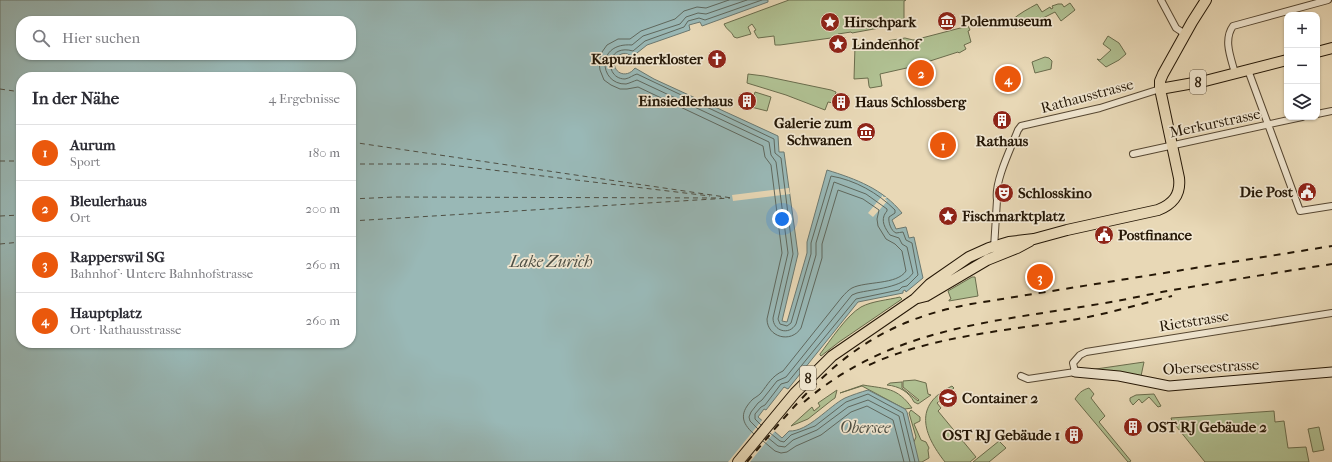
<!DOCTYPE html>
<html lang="de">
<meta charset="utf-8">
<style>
:root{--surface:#fff;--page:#f7f7f7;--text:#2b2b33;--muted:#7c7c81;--line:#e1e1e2;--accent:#ea580c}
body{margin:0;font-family:"IM FELL French Canon",serif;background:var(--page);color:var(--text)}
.controls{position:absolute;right:12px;top:12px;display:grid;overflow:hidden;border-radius:8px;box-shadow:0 1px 3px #0004}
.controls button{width:36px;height:36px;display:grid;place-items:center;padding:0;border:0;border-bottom:1px solid var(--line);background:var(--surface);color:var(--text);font:20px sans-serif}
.you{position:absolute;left:782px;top:219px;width:14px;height:14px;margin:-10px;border:3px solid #fff;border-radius:50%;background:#1a73e8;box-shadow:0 0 0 6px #1a73e833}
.badge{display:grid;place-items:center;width:26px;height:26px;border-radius:50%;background:var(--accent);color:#fff;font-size:13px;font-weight:700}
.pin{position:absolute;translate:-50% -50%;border:2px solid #fff;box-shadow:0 1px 4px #0006}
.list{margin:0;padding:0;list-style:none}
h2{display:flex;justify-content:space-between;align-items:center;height:52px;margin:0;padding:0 16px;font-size:17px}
h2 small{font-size:13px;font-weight:400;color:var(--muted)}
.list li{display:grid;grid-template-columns:26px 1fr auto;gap:12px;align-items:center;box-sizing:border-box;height:56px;padding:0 16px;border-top:1px solid var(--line)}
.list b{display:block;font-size:15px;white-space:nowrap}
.list p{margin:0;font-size:13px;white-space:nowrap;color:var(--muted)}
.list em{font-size:13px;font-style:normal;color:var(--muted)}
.icon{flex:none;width:22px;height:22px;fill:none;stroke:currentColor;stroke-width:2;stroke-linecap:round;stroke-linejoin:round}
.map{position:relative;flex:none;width:1332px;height:462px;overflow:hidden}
.search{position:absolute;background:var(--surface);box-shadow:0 1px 3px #0004;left:16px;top:16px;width:340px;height:44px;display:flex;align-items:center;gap:10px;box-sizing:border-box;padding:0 14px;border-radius:16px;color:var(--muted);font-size:15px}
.panel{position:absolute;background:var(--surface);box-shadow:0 1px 3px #0004;left:16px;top:72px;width:340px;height:276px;border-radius:16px}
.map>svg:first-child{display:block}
.green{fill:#b0c092;stroke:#6a6c4c}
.water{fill:#99b8b6;stroke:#6b7870;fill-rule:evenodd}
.pier{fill:#e8d8b6}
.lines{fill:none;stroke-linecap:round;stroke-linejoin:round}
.shore{stroke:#5f685e;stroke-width:1}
.ferry{stroke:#4e4f44;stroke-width:1;stroke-dasharray:5 4;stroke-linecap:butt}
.street-casing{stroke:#564732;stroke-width:8}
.secondary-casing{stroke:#251706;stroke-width:11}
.primary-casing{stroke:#251706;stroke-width:12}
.street{stroke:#f0e6d0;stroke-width:6}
.secondary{stroke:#f0e6d0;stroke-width:9}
.primary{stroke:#e8d8b6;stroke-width:10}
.rail{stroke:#251706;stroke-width:2;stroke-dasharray:7 7;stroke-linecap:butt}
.labels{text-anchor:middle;stroke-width:3.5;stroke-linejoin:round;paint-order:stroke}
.shield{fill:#f0e6d0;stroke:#625543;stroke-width:1}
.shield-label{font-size:14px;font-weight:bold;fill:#251706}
.poi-label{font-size:15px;font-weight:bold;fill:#251706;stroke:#f0e6d0;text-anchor:start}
.street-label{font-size:15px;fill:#251706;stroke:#f0e6d0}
.water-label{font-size:16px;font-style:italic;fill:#4e4f44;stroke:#f0e6d0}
</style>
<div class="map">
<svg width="1332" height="462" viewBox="0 0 1332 462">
<rect width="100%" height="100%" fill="#e8d8b6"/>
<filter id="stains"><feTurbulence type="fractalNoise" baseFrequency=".005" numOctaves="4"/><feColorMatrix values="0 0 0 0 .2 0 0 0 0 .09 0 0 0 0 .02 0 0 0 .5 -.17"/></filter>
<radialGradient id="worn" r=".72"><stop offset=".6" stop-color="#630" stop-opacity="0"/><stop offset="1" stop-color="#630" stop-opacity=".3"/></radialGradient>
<path class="green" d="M789,0H906L904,1V21L901,24L852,33L851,32L838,34V37L780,45H775L774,36L758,38L756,35L754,31L756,30L752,24L748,27L751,34L737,38L734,37C732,31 726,30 724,24Z
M1070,3L1075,10L1061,21L1055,12L1043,18L1041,20L1039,19L1015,28L1012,20C1020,13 1028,9 1037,4L1042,12L1050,7L1051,9L1053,8L1052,6L1058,4H1062L1064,7Z
M968,26L970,30L968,31L971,42L964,45L966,49L959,53L958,52L930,61L911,64V67L880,74L882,86L870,88L869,86L868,78L854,79L855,46L905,38L913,40L918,39Z
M1108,36L1119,43L1126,54L1119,60L1106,67L1097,59L1100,60L1111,50L1103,44Z
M1045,57L1049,58L1052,61L1051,69L1035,73L1032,62Z
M748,74L764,76L831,90L836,92L833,103L828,102L825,110L786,95L747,83Z
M755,92L771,97L767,111L751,107Z
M972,277H975L978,296L949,301V300L951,299L948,291Z
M900,297L902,299L839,342L821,356L820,355V354C830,341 847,315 861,307C872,301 888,300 900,297Z
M1144,362L1141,376L1089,370Z
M915,380L926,383L928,394L931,395L918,404L914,402C909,392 899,386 887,385L890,383L902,382V388L918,401L919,400L903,387V381Z
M863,385C886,389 897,387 912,408L905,409L862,386L840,393Z
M952,386L954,388L937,403L941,408L938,411L976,457L970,462H945C923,434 913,405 952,386Z
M1089,388L1094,394L1091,398L1105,416L1099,422L1131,461L1129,462H1128L1075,399C1079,393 1082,390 1089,388Z
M837,390L835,398L832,400L808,419L791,426L812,407L814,411L820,406L818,403Z
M1154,394L1161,406L1158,407L1149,397L1142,403L1139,399L1133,405L1130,401V398L1136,395Z
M911,410L920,417V421L914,424L921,440L926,442L929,448L928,450L929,458L922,462H913V444L916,437L909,413Z
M1274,411L1275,422L1284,421L1288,448L1306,447L1309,462H1205L1172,421L1171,418Z
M1319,427L1324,450L1313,452L1308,429Z
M999,441L1006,448L989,462H973Z"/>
<path class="water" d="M0,0H768V2L702,26L700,22L689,25L690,30L647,45L632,57C626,51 620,53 615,59C611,72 626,80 635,68L654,79L778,136L779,152H784L798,254L782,321L787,322L807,253V242L827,170C856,179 883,189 902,213L892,220L896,229L906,227L909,238L914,237L923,278L906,292L905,290L903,291V293L858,302L788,389L784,387L766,410L764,409L758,417L782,438L789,431C808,432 829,406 845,398C852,395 861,392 868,390L905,409L907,412L919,462H0ZM21,21H351V55H21ZM21,77H351V343H21Z"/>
<path class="pier" d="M789,188L790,194L733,201L732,195Z
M883,195V197H887L885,199L887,201L889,199L873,217L868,213Z
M763,419L776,430L750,462H728Z"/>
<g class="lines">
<path class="shore" d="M729,0L706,8L697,7L684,11L675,19L641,31L630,39H618L607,45L602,52L599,62L600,70L604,80L611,85L620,89H627L638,87L763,146L765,157L771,165L782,253L767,319C767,337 791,344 801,328L822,258V244L838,190L863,199L879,210L877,219L878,226L886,239L895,244L902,251L906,271C897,285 866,281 852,288C848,290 845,294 842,297L783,371C772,376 768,384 761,393C758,396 756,397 753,399C740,412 740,422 754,434
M747,0L706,14L698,13L686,17L680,24L643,36L632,45C595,42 599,85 626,84C630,83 634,81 637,80L769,142L771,155L776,162L788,253L773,318C773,331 789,336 796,324L816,255V243L834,182L866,194L887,209V211C880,219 884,227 890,235L899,238L902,244L907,247L913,273C903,288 873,289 857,293L852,295L786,377L777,381L762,400L758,403L751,412L749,417L750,421L758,429
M761,425L755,419V414L761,407L765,405L781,384L788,382L856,299L899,290L902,287L907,286L918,275L912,243L906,240L903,232C901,232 898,233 896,233C891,231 888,222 889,217L895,213V210C878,193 855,180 831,176L811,243V254L791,323L787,326L780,324L778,319L793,254L781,158L775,153L774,139L637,74C633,75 630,78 625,79C604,79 605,43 633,51L645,41L684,27L688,21L699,18L705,20L762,0
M770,433L780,441L784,442L791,435L815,426L846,402L868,394L903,413L915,462
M767,437L778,446L785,447L793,440L817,430L848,407L868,400L899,416L910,462
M763,441L775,451L781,453L787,452L796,446L821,435L851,412L867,406L893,420L904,462"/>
<path class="ferry" d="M0,89L21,92
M351,142L732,198
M0,161H21
M351,164H442L710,196
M351,199L395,197L722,198
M0,216L21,215
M351,221L730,198
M0,244L21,242"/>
<g class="street-casing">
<path id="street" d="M1161,0L1176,28L1185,34
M1248,70L1300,211L1332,206
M1235,73C1231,58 1223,40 1233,26L1328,0
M1317,114L1332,111
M1133,154L1302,117
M994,248L997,200C994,182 1011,148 1018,130L1021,126L1100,108L1160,89
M1021,376L1028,379L1075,372L1073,363L1080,355L1086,352L1332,313"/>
</g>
<g class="secondary-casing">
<path id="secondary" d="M1075,372L1119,376L1169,386L1332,372"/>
</g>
<g class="primary-casing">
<path id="primary" d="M1317,52L1332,48
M1160,89L1205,81L1287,60
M918,298L926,296L987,260L1017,248L1030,241
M738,462L795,393L832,356L915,299L930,284L969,257L989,248L1009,242L1034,239L1067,230L1158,210C1173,204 1181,195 1179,178L1160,89V81L1163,74L1192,22L1206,0"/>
</g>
<use href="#street" class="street"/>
<use href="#secondary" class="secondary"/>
<use href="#primary" class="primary"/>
<path class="rail" d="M869,365C934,335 1008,331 1078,319C1110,313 1141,304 1172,296
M804,402C893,326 996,322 1105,303C1130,299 1154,293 1179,289C1230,280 1281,272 1332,264
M747,462C815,380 861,324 971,304L1332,246"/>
</g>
<defs>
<g id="museum-disc" transform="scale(1)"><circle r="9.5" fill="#8f2418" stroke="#f0e6d0"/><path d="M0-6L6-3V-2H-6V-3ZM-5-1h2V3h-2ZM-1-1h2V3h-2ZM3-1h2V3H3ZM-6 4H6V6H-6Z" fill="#fff"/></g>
<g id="sight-disc" transform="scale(1)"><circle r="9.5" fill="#8f2418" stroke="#f0e6d0"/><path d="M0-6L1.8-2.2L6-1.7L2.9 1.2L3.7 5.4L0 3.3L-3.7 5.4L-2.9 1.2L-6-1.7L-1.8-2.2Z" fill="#fff"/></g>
<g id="church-disc" transform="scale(1)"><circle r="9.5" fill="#8f2418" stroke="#f0e6d0"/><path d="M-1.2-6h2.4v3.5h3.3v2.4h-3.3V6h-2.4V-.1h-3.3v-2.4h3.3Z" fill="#fff"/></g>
<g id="building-disc" transform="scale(1)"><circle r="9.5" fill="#8f2418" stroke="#f0e6d0"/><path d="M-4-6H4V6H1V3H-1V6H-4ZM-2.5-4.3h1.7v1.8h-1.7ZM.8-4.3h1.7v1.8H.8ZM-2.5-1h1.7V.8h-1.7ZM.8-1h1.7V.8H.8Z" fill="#fff"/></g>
<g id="civic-disc" transform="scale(1)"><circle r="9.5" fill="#8f2418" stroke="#f0e6d0"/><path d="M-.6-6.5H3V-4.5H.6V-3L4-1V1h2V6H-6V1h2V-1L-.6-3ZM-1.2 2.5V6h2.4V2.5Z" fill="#fff"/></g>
<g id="theatre-disc" transform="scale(1)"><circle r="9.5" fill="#8f2418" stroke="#f0e6d0"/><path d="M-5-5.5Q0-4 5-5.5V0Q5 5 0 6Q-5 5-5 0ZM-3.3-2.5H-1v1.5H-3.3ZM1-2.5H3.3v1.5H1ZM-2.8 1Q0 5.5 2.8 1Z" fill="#fff"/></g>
<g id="university-disc" transform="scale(1)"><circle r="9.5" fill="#8f2418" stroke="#f0e6d0"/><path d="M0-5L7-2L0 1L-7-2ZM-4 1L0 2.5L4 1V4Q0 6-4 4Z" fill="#fff"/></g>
</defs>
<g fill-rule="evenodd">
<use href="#museum-disc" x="947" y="21"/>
<use href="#sight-disc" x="830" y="22"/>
<use href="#sight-disc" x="838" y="44"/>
<use href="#church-disc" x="717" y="59"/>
<use href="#building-disc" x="747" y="101"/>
<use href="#building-disc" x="841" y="102"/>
<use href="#building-disc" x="1002" y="120"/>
<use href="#museum-disc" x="866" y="132"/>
<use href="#civic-disc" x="1307" y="192"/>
<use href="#theatre-disc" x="1004" y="193"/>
<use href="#sight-disc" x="948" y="216"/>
<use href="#civic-disc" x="1104" y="235"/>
<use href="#university-disc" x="948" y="398"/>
<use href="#building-disc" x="1133" y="427"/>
<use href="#building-disc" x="1074" y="435"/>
</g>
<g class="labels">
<g class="shield">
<rect x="1190" y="70" width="16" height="24" rx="3"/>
<rect x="800" y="366" width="16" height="24" rx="3"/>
</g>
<g class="shield-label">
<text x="1198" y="87">8</text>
<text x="808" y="383">8</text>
</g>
<g class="poi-label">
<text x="961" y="26">Polenmuseum</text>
<text x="844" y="27">Hirschpark</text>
<text x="852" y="49">Lindenhof</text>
<text x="703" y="64" text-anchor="end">Kapuzinerkloster</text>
<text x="733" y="106" text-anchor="end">Einsiedlerhaus</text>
<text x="855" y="107">Haus Schlossberg</text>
<text x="852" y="128" text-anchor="end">Galerie zum<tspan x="852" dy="17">Schwanen</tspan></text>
<text x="1002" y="146" text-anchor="middle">Rathaus</text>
<text x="1293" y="197" text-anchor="end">Die Post</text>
<text x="1018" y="198">Schlosskino</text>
<text x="962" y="221">Fischmarktplatz</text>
<text x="1118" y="240">Postfinance</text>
<text x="962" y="403">Container 2</text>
<text x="1147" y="432">OST RJ Gebäude 2</text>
<text x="1060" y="440" text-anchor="end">OST RJ Gebäude 1</text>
</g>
<g class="street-label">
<text transform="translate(1087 96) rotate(-15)" y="5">Rathausstrasse</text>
<text transform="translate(1215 123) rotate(-12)" y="5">Merkurstrasse</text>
<text transform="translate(1194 321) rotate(-9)" y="5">Rietstrasse</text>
<text transform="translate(1211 367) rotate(-3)" y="5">Oberseestrasse</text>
</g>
<g class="water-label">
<text x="551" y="267">Lake Zurich</text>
<text x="865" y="433">Obersee</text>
</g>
</g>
<rect width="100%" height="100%" filter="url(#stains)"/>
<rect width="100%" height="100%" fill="url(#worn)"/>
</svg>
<div class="controls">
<button>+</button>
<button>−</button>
<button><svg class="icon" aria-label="layers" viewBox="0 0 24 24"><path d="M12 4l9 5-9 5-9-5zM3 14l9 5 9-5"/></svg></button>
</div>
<div class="you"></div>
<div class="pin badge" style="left:943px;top:145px">1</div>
<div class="pin badge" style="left:921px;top:73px">2</div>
<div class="pin badge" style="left:1040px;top:277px">3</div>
<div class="pin badge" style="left:1008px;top:79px">4</div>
<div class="search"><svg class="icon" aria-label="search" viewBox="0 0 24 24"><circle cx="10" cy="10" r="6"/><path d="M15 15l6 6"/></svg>Hier suchen</div>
<section class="panel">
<h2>In der Nähe<small>4 Ergebnisse</small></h2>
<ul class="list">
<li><span class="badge">1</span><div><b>Aurum</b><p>Sport</p></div><em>180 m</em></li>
<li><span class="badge">2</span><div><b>Bleulerhaus</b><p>Ort</p></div><em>200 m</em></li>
<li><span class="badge">3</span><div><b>Rapperswil SG</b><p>Bahnhof · Untere Bahnhofstrasse</p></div><em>260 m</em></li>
<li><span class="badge">4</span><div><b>Hauptplatz</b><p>Ort · Rathausstrasse</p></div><em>260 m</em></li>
</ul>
</section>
</div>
